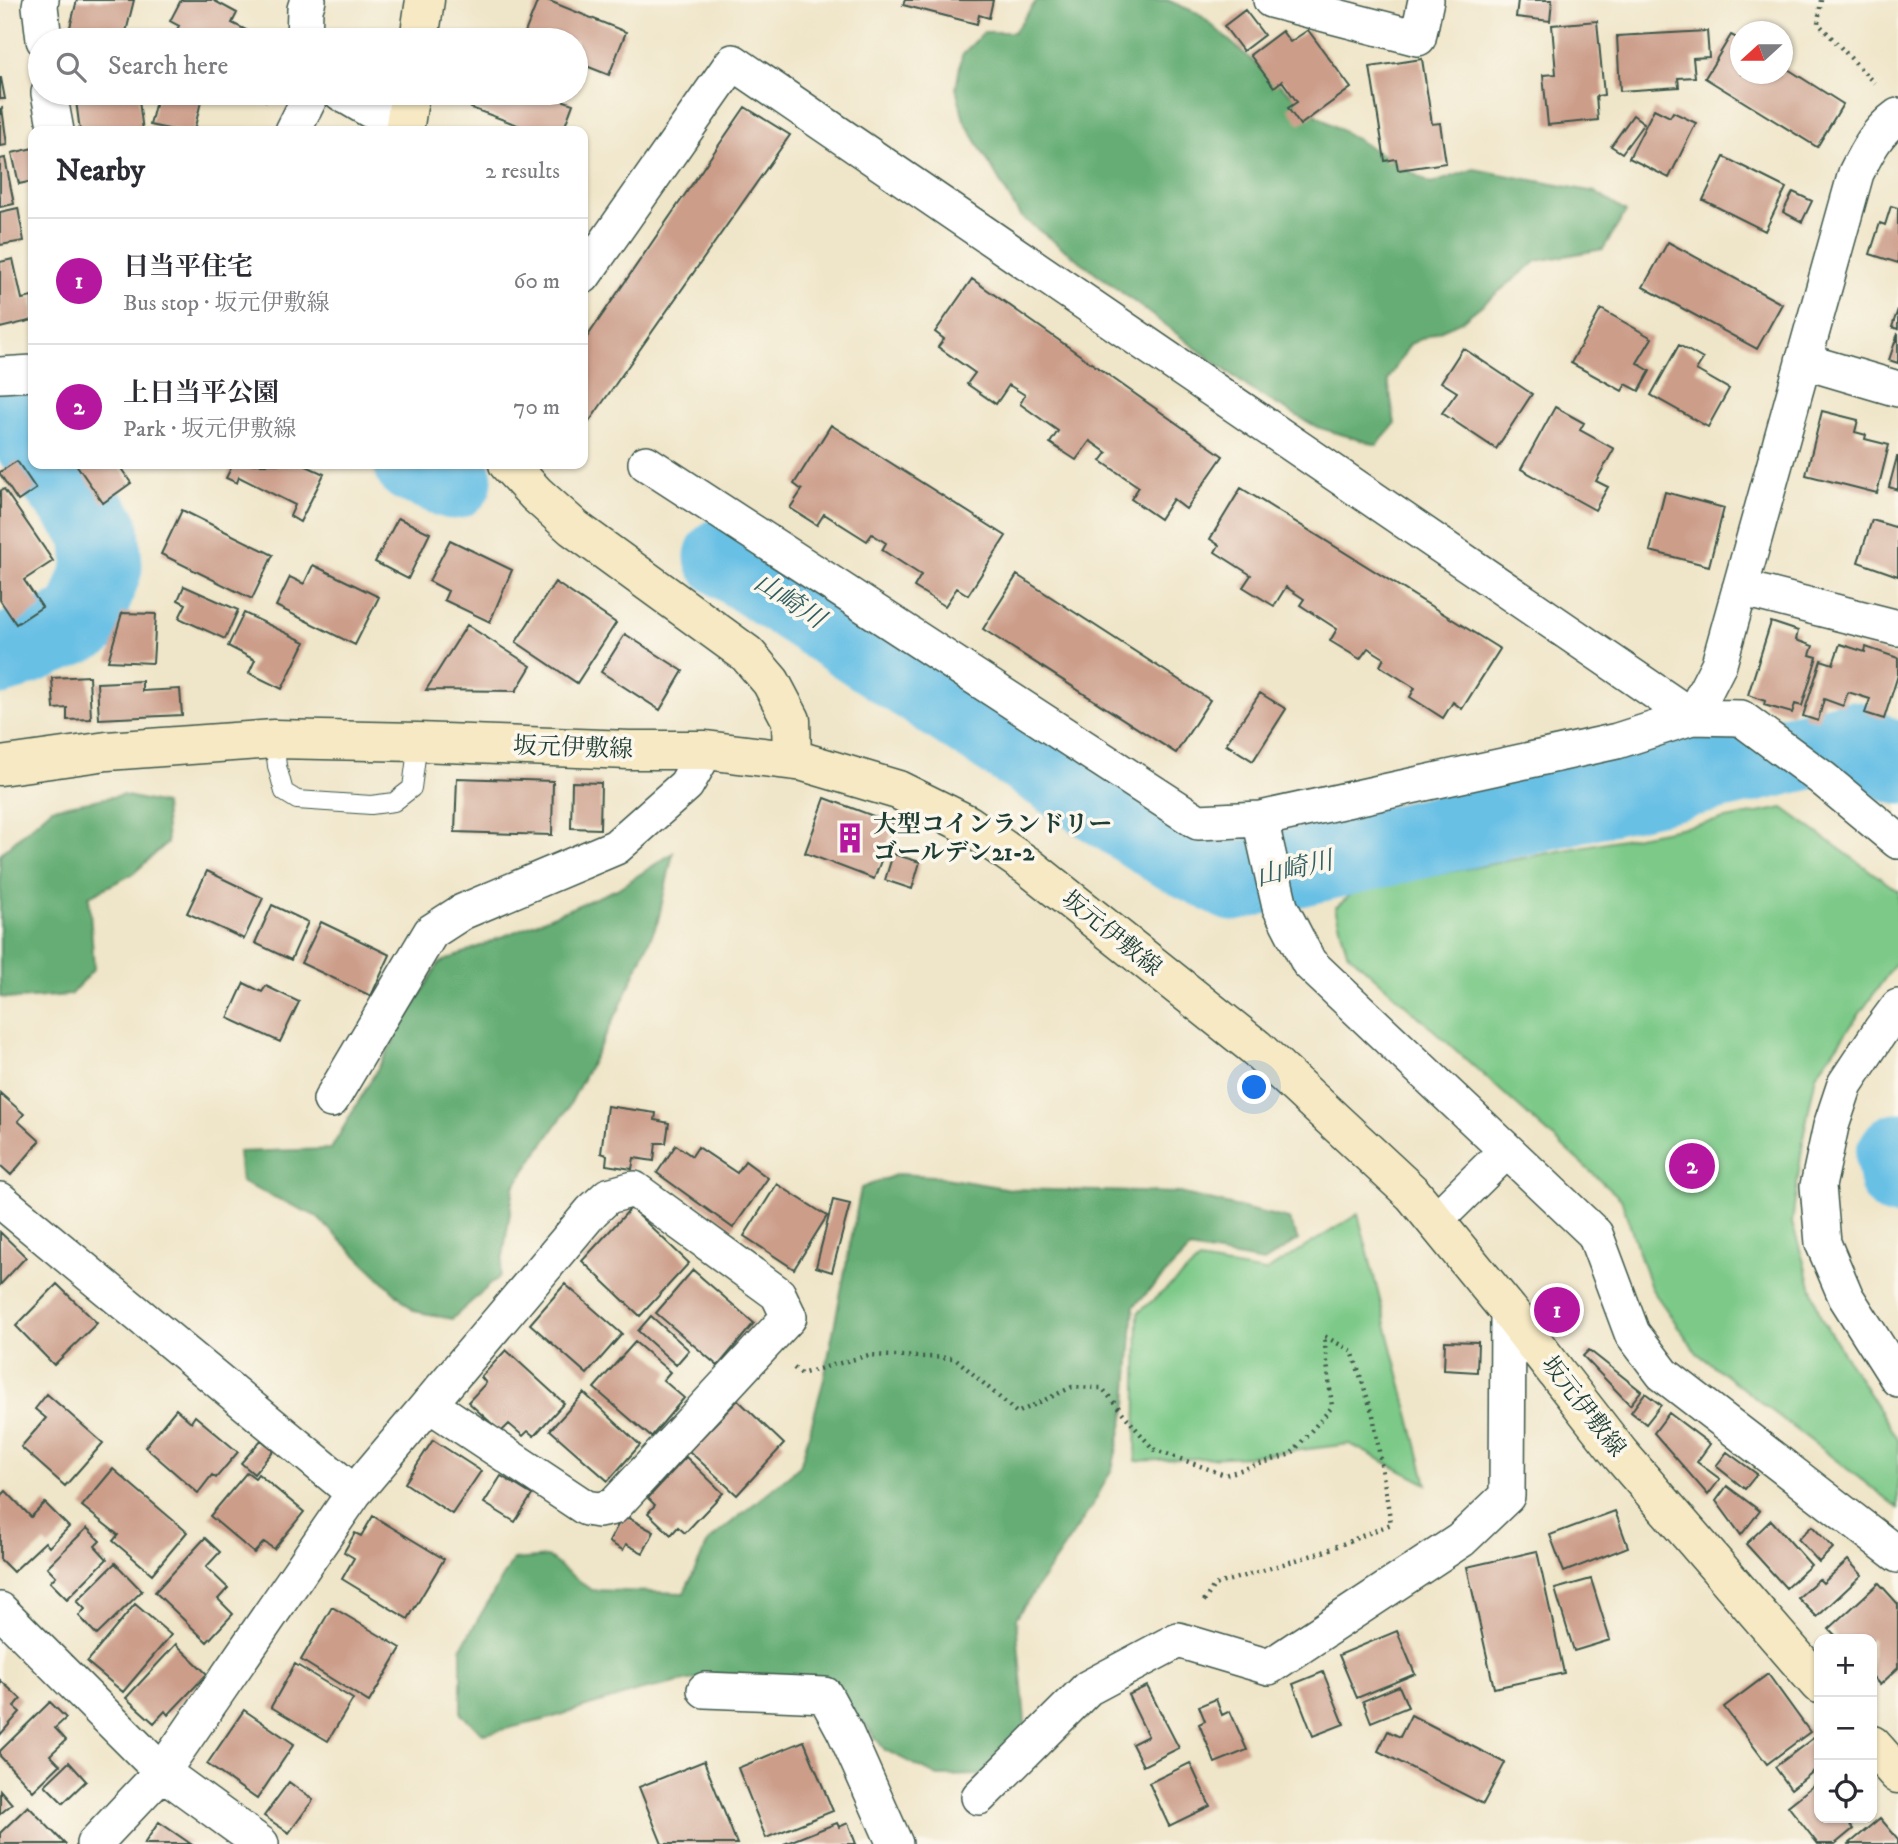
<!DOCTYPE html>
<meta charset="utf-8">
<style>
:root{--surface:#fff;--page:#f2f2f3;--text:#2b2b33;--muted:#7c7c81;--line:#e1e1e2;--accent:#b5179e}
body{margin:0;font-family:"IM FELL DW Pica","Noto Serif JP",serif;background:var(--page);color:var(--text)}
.controls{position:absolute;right:21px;bottom:21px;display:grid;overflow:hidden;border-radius:14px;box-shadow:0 2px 5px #0004}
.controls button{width:63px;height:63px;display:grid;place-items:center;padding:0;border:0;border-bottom:2px solid var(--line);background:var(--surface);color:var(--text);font:35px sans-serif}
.compass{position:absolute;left:1730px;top:21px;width:63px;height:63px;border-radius:50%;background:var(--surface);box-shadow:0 2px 5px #0004;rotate:249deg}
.you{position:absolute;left:1255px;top:1088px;width:24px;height:24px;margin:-18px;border:5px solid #fff;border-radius:50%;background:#1a73e8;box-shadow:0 0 0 10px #1a73e833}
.badge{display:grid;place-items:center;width:46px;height:46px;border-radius:50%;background:var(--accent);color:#fff;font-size:23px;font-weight:700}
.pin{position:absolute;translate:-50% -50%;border:4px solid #fff;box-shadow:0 2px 7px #0006}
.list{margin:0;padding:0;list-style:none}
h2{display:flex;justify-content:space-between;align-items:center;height:91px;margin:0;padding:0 28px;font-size:30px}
h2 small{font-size:23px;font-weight:400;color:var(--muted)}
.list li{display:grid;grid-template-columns:46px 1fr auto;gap:21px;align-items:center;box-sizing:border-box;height:126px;padding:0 28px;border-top:2px solid var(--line)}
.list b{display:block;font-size:26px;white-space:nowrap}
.list p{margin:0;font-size:23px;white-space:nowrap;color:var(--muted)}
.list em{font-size:23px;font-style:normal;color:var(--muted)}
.icon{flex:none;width:38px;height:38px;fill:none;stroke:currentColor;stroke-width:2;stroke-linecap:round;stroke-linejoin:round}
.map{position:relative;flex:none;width:1898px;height:1844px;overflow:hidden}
.search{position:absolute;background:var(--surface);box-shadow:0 2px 5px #0004;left:28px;top:28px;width:560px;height:77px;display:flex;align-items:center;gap:18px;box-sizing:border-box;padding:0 24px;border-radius:38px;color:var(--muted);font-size:26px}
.panel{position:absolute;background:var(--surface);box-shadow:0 2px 5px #0004;left:28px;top:126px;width:560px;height:343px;border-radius:14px}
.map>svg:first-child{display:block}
.green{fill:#7cc988;stroke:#4e835e;stroke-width:2}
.forest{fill:#65ad74;stroke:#427554;stroke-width:2}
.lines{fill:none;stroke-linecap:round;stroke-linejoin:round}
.river{stroke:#68c0e5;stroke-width:79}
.building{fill:#cc9e8a}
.lane-casing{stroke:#3e564a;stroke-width:20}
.street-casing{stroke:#3e564a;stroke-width:38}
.secondary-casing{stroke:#3e564a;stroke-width:41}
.path{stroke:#3e564a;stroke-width:4.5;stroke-dasharray:2 5;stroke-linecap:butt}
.lane{stroke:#fff;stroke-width:18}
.street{stroke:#fff;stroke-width:35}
.secondary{stroke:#f6e9c3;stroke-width:38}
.labels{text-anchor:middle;stroke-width:7;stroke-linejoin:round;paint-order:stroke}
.street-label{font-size:24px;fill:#1f3d34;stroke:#fbf7ec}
.poi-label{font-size:24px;font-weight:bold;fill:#1f3d34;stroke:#fbf7ec;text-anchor:start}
.water-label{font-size:26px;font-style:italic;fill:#315e60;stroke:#fbf7ec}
</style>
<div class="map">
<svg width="1898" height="1844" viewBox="0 0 1898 1844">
<rect width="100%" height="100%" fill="#fbf7ec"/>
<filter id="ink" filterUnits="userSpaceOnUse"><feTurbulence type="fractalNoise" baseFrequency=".0143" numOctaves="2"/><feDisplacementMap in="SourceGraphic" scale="14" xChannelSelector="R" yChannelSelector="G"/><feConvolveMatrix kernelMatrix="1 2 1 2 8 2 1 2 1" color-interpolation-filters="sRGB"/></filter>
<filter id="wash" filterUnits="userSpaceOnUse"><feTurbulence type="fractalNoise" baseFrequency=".00686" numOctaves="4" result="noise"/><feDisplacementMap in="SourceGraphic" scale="28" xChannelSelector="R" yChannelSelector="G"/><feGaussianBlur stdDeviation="1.57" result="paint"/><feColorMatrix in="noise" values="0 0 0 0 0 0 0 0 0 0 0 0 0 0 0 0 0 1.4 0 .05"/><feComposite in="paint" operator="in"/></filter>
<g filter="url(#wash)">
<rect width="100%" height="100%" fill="#efe5c8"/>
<path class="green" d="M1783,808L1898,891V960L1816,1075L1804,1133L1792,1223L1821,1318L1898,1440V1508L1697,1353L1651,1288L1621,1199L1347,952L1335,908L1357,890Z
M1358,1214L1427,1484L1350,1444L1250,1456L1136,1461L1138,1313L1199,1261L1265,1272Z"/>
<path class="forest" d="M1037,0H1167L1198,13L1311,112L1431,184L1474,169L1595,192L1626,212L1603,249L1537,261L1462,321L1410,344L1388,380L1395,424L1377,445L1317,427L1253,391L1020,216L964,120L956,88L962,55L984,32H1014Z
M122,795L164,804L167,843L133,874L89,896L94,969L70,995L19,999L0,997V854L52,808Z
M673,853L658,921L619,1009L568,1108L514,1187L500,1276L452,1319L414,1311L316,1216L241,1182L238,1152L331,1149L439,963L617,889Z
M898,1174L933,1176L1011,1189L1180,1193L1289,1219L1298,1240L1264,1262L1190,1249L1134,1306L1127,1405L1112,1469L1092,1506L1016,1618L1026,1733L983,1775L938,1776L885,1750L841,1694L718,1674L638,1691L544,1720L484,1734L461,1714V1648L513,1560L548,1557L591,1590L684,1593L709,1541L800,1466L824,1379L861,1188Z"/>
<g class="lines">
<path class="river" d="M33,411H28L33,441
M413,464L453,480
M724,557L1171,850L1233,882L1852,740L1898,765
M0,656L83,622L103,567L100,530L48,464
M1898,1152L1895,1157L1898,1177"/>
</g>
<g id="blocks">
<path class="building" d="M77,0H134L124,40H88L68,35Z
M181,0H213L237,13L232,23L248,31L243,40H171L179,26L170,21Z
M538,0H547L626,32L609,75L576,62V40H522Z
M905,0H993L989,18L979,15L977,24L903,5Z
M1518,0H1552L1550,21L1516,17Z
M1245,10L1264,35L1243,51L1224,26Z
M1597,21L1604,95L1596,96L1598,120L1548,125L1543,75L1556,74L1552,25Z
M1308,30L1351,88L1300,125L1288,108L1297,102L1282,81L1274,87L1250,55L1282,31L1290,42Z
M1707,31L1709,57L1693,58L1695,77L1678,78L1679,87L1620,91L1617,36Z
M1731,35L1741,40V74H1783V66L1843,104L1817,147L1705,78Z
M1422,59L1432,124L1440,123L1446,163L1398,170L1396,159L1385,161L1370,67Z
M0,78H1L5,99H0Z
M75,93H138L143,131H80Z
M158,93H203L194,131H178L150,125Z
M251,93H270L266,101Z
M477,93H542L573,104L563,131H534L471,108Z
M745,107L790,135L589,422L583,418V343Z
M2,108L7,145L0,146V109Z
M1654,109L1670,117L1673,112L1696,123L1669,178L1629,158Z
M1633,115L1644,123L1622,153L1611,146Z
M33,148V181L19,184L12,153Z
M1724,157L1786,188L1765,231L1703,200Z
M5,158L14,204L0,207V159Z
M1793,192L1812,201L1802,222L1783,212Z
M1891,206L1898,208V263L1870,254L1880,223L1885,225Z
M18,208L24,241L0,245V212Z
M1668,242L1782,304L1757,349L1643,287Z
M13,259L22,299L32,297L33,320L0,328V262Z
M972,279L1223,456L1186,509L1173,499L1160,519L1131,499L1139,487L1101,461L1107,453L1090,441L1076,460L1050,443L1058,431L1020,404L1025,395L1009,385L996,404L967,384L975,373L938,347L944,339L935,332Z
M1601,309L1652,338L1637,363L1650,371L1639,391L1626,384L1622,391L1571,363Z
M1898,309V329L1892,327Z
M1898,333V363L1889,360Z
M1679,345L1703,359L1696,370L1729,389L1708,427L1651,395Z
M1463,348L1532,394L1496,449L1442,413L1457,392L1441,382Z
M1555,407L1584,423L1580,430L1614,449L1596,481L1608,487L1595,510L1521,469Z
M1822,411L1858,420L1855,432L1866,435L1865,439L1889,445L1877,493L1806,475Z
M831,425L1006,536L968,595L957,588L945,606L914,587L921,575L882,550L886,543L872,534L867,541L824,514L817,525L790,508L802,490L794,484Z
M1897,457H1898V490L1889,487Z
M17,461L36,489L18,501L0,474V472Z
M76,464H118L131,483L103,503Z
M233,464H302L324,474L300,522L290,516L295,505L239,477L237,483L226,478Z
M1241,488L1500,649L1462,709L1453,702L1443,718L1410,697L1415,688L1380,666L1384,658L1368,648L1360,659L1330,641L1337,629L1300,605L1304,599L1286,587L1274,606L1243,587L1251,575L1215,552L1219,545L1210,539Z
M4,489L53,561L24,580L42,607L16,624L0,600V491Z
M1665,492L1724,508L1709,566L1650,551Z
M182,510L273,555L252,599L161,554Z
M398,518L430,533L408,579L375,562Z
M1872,520L1898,528V576L1858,562Z
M450,540L512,570L490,622L444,600L448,591L429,581Z
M313,565L379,597L355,645L276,606L290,577L304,584Z
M1017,575L1210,700L1176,753L983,629Z
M555,582L616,623L577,683L516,642Z
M184,586L238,610L225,639L179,618L186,604L178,600Z
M122,613L156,614L153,663L108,661Z
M244,613L305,642L282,689L249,673L255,660L228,646Z
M1771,622L1798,631L1796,640L1813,646L1810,655L1817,657L1802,706L1795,704L1792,713L1764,705L1765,701L1748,695Z
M467,625L531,666L516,691L426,690Z
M625,634L683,671L660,710L601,672Z
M1840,644L1865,652L1866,647L1898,658V675L1884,719L1865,713L1870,699L1848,692L1843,706L1824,699L1818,721L1803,716L1821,660L1833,664Z
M89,676L91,719L67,720V708L54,709L52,678Z
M142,681V691L180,689L182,715L99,719L97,683Z
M1260,693L1286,709L1253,761L1226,744Z
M457,778L553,781L552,835L455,832Z
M572,782L601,783L600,829L571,828Z
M825,798L895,824L874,879L805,853Z
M893,854L920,862L912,889L885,880Z
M207,871L263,898L244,939L187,913Z
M272,905L308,922L291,960L255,943Z
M321,922L390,955L371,996L301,963Z
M244,983L262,992L266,986L299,1002L280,1042L228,1018Z
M0,1093L24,1114L18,1121L40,1141L11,1175L0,1165Z
M607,1106L656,1113L655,1120L669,1123L666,1143H656L654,1161L634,1158L632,1169L606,1165L607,1155L601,1153Z
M676,1145L692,1156L698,1147L737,1173L745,1161L768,1178L733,1228L657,1173Z
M777,1184L827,1216L794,1269L744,1236Z
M833,1200L850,1204L832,1272L816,1267Z
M631,1208L689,1263L640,1316L582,1261Z
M0,1232L26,1257L0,1285Z
M693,1270L754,1323L718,1366L656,1313Z
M57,1284L97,1323L54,1365L16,1326Z
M565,1284L622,1334L587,1374L530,1324Z
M651,1316L689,1350L676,1365L638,1331Z
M1445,1341L1478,1342L1477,1372L1444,1370Z
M635,1342L670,1372L663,1380L684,1398L651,1437L594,1388Z
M506,1350L564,1403L534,1436L528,1431L523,1436L509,1424L501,1432L468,1402L486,1383L481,1377Z
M1589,1350L1641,1391L1630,1405L1583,1356Z
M584,1393L640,1445L608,1481L550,1430Z
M1645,1393L1661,1405L1646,1424L1631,1412Z
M47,1394L103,1443L65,1486L21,1447L46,1418L35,1409Z
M738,1400L784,1444L737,1495L689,1451Z
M176,1409L191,1422L195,1416L238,1452L216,1478L212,1475L198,1493L145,1447Z
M1669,1413L1710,1444L1697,1462L1720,1479L1708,1495L1654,1433Z
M261,1440L274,1450L254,1474L241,1463Z
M433,1440L481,1471L452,1514L405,1483Z
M1727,1452L1757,1474L1745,1489L1716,1466Z
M686,1457L723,1493L685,1533L678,1527L671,1535L648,1513L655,1505L648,1498Z
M113,1469L187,1532L152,1574L113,1541L118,1535L82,1506Z
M247,1472L255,1478L258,1474L304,1512L274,1549L264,1542L254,1553L210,1516Z
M501,1476L532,1495L515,1522L484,1503Z
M1727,1486L1760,1511L1741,1535L1716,1501Z
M6,1491L31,1517L45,1503L69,1527L49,1547L45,1542L13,1572L0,1559V1497Z
M1615,1511L1628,1547L1564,1572L1550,1535Z
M623,1515L654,1532L643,1553L626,1544L623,1550L609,1542Z
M373,1516L444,1559L408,1619L342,1579L354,1558L344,1552L355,1533L361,1536Z
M1771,1520L1811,1565L1786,1588L1746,1544Z
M1812,1526L1833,1548L1819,1562L1798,1539Z
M87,1528L100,1541L95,1546L107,1559L67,1599L50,1582L56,1576L47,1567Z
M205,1538L220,1552L206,1567L228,1588L218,1599L233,1614L207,1642L155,1592Z
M1537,1551L1564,1673L1494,1688L1467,1567Z
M1848,1560L1862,1575L1817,1617L1798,1598L1819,1579L1823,1583Z
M115,1563L142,1591L97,1635L79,1616L85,1609L77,1601Z
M1591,1579L1610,1640L1574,1651L1555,1589Z
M1879,1583L1898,1604V1668L1880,1685L1872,1676V1639H1839L1829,1629Z
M135,1604L171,1635L123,1692L87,1662Z
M332,1607L401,1648L369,1702L301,1660Z
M1397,1631L1415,1674L1357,1698L1339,1655Z
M176,1644L207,1674L168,1715L165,1711L154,1723L126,1698Z
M295,1664L353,1699L328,1741L271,1707Z
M1323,1672L1344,1724L1313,1736L1293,1684Z
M1768,1674L1810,1732L1767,1764L1724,1707Z
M0,1680L21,1699L14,1707L20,1712L0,1735Z
M1147,1686L1179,1748L1143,1766L1132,1744L1148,1736L1128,1695Z
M1399,1686L1408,1707L1371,1722L1363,1701Z
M1216,1699L1222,1715L1230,1711L1247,1750L1215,1763L1199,1724L1205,1721L1199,1706Z
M50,1702L66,1718L55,1728L66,1740L50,1755L60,1765L33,1791L0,1756V1751Z
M244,1710L294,1744L257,1799L207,1764Z
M1411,1715L1505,1763L1483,1804L1378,1751L1388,1731L1400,1737Z
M1816,1736L1819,1740V1767L1791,1789L1775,1767Z
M804,1741L833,1811L766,1838L738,1768Z
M704,1761L737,1844H662L639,1787Z
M69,1762L86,1781L63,1803L45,1785Z
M1190,1763L1210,1806L1169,1826L1149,1783Z
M289,1782L313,1800L289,1833L264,1816Z
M1817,1783L1819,1786V1818H1844L1853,1829L1835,1844H1818L1788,1806Z
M0,1790L12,1804L0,1814Z
M28,1806L65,1844H0V1833Z
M1880,1818L1898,1839V1844H1849Z
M159,1822L191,1844H144Z
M837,1823L839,1827L848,1823L856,1844H784Z"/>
</g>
</g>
<g filter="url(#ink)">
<use href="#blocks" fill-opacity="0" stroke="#3e564a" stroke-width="2"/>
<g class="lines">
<g class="lane-casing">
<path id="lane" d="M274,739L277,766L284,792L297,800L371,805L394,802L412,788L418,742"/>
</g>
<g class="street-casing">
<path id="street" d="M41,0L40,6L44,40
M1271,0L1418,38L1426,0
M304,40L305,9L308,0
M49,93L56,131
M341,93L370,110L406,120
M293,131L312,93
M583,276L733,62L1692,717L1741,718L1822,778L1898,841
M1803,361L1898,389
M0,375L33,373
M646,463L1198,822L1260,819L1617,741L1692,717L1719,664L1856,173C1867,151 1877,131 1898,116
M1740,588L1898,628
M1260,819L1280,907L1309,963L1595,1234L1632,1333L1663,1374L1898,1555
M1898,1007L1881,1030L1845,1084L1831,1126L1818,1186L1823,1243L1846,1297L1898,1379
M331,1100L431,932L462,912L616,847L686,785L706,750
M0,1200L354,1493
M1436,1220L1506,1151
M0,1610L162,1772L261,1844
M705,1690L825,1695L845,1732L895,1844
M979,1797L1088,1688L1178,1640L1269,1667L1461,1540L1507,1496L1508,1310
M94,1844L162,1772L354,1493L592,1211L608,1196L634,1189L778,1294L789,1317L613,1507L598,1510L586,1508L429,1404"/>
</g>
<g class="secondary-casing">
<path id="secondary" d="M419,40L425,0
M404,131L410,93
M508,464L536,494L574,528L747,654L771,682L791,720L792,760
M0,766L107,751L274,739L418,742L629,750H706L804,762L898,790L967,824L1028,866L1255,1047L1413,1194L1508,1310L1620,1454L1819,1684
M1872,1745L1898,1774"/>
</g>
<path class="path" d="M1821,0L1818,23L1874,83
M794,1368L801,1374L869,1355L955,1358L1017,1413L1072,1387L1102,1388L1153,1449L1225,1475L1291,1454L1332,1407L1324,1336L1352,1351L1373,1415L1391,1524L1323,1552L1214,1585L1202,1605"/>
<use href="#lane" class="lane"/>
<use href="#street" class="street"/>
<use href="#secondary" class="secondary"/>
</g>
</g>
<defs>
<g id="building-bare" transform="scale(2.415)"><path d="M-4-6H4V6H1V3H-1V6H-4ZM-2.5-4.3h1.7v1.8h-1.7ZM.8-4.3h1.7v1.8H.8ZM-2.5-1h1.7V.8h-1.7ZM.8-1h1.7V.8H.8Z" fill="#b5179e" stroke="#fbf7ec" stroke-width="2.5" paint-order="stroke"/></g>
</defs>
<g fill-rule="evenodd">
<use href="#building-bare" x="850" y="838"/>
</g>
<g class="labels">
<g class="street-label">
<text transform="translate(573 747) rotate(2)" y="8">坂元伊敷線</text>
<text transform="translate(1112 933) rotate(39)" y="8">坂元伊敷線</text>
<text transform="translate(1584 1406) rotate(52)" y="8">坂元伊敷線</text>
</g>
<g class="poi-label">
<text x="873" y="832">大型コインランドリー<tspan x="873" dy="28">ゴールデン21-2</tspan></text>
</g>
<g class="water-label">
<text transform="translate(790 600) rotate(33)" y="9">山崎川</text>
<text transform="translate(1294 868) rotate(-13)" y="9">山崎川</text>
</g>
</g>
</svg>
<div class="controls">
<button>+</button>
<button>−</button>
<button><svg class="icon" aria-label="locate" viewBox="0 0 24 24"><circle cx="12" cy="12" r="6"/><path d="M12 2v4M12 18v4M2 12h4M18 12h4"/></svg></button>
</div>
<svg class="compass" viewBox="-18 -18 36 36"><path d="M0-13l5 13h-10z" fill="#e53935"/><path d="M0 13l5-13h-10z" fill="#7c7c81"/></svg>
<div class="you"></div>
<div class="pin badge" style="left:1557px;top:1310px">1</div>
<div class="pin badge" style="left:1692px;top:1166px">2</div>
<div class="search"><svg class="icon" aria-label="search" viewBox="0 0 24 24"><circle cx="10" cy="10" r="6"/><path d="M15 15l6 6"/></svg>Search here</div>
<section class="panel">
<h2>Nearby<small>2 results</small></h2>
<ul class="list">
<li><span class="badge">1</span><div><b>日当平住宅</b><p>Bus stop · 坂元伊敷線</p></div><em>60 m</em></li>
<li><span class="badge">2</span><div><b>上日当平公園</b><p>Park · 坂元伊敷線</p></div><em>70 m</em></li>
</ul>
</section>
</div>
